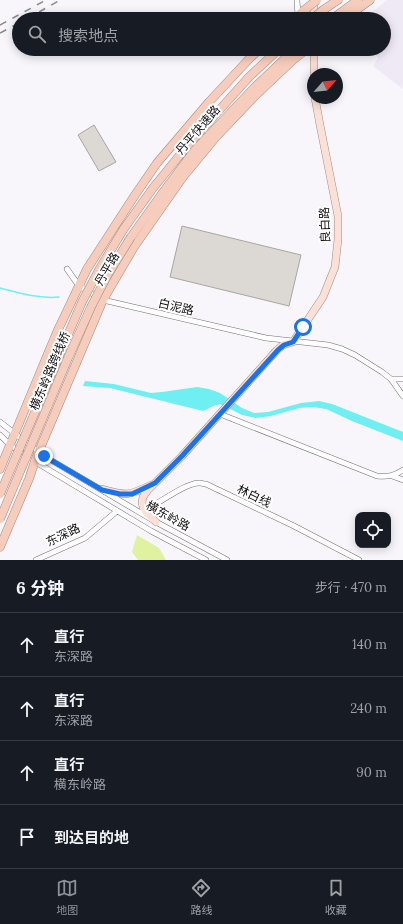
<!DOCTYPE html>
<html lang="zh">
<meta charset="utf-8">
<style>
:root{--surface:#171b24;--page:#20242c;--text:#f1f3f6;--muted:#9ea1a6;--line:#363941;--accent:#8c9099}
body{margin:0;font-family:Lora,"Noto Sans SC",serif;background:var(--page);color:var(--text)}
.controls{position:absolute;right:12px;bottom:12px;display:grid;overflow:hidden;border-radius:8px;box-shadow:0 2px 10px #0003}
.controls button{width:36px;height:36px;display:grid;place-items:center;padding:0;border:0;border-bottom:1px solid var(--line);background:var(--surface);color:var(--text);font:20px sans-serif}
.compass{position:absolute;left:307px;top:68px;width:36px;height:36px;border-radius:50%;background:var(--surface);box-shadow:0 2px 10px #0003;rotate:63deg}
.stop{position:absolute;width:12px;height:12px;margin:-9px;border:3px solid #1a73e8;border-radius:50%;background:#fff}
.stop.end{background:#1a73e8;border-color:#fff;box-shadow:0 1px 4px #0008}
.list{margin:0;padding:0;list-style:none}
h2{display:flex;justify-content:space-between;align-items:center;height:52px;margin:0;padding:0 16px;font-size:17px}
h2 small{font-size:13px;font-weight:400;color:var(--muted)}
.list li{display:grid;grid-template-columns:26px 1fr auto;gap:12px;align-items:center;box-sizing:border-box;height:64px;padding:0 16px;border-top:1px solid var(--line)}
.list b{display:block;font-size:15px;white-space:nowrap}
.list p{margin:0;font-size:13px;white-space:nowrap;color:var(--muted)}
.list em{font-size:13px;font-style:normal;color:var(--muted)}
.icon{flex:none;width:22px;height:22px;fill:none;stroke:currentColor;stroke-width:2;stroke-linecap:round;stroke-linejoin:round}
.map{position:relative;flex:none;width:403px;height:560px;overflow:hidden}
.search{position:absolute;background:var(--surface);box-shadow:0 2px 10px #0003;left:12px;right:12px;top:12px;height:44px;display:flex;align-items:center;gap:10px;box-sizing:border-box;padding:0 14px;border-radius:22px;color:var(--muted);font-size:15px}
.sheet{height:308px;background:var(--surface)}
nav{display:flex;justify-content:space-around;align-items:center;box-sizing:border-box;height:56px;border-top:1px solid var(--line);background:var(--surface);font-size:11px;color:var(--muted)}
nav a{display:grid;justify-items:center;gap:2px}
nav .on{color:var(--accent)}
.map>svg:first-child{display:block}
.built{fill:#eee9f5}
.green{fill:#e0f1a0}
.water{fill:#6feff1}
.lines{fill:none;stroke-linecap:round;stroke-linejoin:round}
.stream{stroke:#6feff1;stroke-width:1.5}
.building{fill:#dcd8d4;stroke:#a9a6a2}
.minor-casing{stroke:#706e73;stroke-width:6}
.major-casing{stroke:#a58a80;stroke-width:8}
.highway-casing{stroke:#a58a80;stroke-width:9}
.minor{stroke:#fff;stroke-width:5}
.major{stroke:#fae0d7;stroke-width:7}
.highway{stroke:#f6ccbc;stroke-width:8}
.rail{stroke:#88878a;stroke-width:1.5;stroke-dasharray:7 7;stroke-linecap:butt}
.highway-bridge-casing{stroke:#a58a80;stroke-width:9;stroke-linecap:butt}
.highway-bridge{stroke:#f6ccbc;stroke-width:8}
.route{stroke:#1a73e8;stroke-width:5}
.labels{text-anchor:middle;stroke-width:4;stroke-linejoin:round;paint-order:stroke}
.street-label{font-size:12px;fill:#0f0f10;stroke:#fff}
</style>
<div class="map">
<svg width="403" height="560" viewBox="0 0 403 560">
<rect width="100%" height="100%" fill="#f8f6fb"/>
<path class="built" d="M387,0H403V89L373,66L378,58L370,49H384V19H364Z"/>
<path class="green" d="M137,535L159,548L166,560H138L132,552Z"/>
<path class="water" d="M85,381L114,384L151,393L162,392L197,387L209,389L220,393L242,408L254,413L268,412L301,403L319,401L332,404L403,432V441L352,421L326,409L313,407L299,408L271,416L256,418L242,415L220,404L213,406L203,411L110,388L83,386Z"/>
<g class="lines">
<path class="stream" d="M0,288C19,293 39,299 59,297"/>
</g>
<path class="building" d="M94,125L116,162L99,171L78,135Z
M182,226L301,255L289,306L170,277Z"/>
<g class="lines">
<g class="minor-casing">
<path id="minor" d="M297,0L298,16
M67,269L79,286L103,300L266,338L328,345L342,349L355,355L382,372L391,379L403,396
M391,379H403
M220,414L377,476C388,477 394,476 403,470
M0,422L44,456L156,522L227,560
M0,435L10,445L21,452
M34,461L151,531L206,560
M392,476L403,480
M143,511C157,505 186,482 200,483C201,483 204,484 206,484L294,526L359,560
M36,560L85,538L117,511"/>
</g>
<g class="major-casing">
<path id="major" d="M314,19V0
M314,49V74
M102,489C127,496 128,496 151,485
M156,522L147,513L143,507L142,502L143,497L148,490L182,456L277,350L283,345L293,342L323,297L335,267L338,239V216L320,125L315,98"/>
</g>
<g class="highway-casing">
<path id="highway" d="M323,10L338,0
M294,19L303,11
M332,19L358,0
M344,19L370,0
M123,230L153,188L188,145L249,77L279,49
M131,237L161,195L195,150L254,88L295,49
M0,469L57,332L87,269L135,195L157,163L209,102L250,58L260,49
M0,547L29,479L36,458L103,300L134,247L183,177L216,137L256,95L293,60L307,49"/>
</g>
<use href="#minor" class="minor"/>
<use href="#major" class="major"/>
<use href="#highway" class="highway"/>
<path class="rail" d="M27,19L60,0
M0,25L46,0
M0,33L19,23"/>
<g class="highway-bridge-casing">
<path id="highway-bridge" d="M303,11L317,0
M312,19L323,10
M0,494L82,302L100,268L123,230
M0,519L68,358L91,307L108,274L131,237"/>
</g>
<use href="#highway-bridge" class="highway-bridge"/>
</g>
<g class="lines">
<path class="route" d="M44,456L102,490L120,494H132L155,483L182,456L278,350L284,345L293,342L303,327"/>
</g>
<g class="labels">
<g class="street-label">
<text transform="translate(198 130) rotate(-49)" y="4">丹平快速路</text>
<text transform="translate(325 225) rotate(-92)" y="4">良白路</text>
<text transform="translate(107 269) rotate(-60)" y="4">丹平路</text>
<text transform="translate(176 307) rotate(13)" y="4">白泥路</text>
<text transform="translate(50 371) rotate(-67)" y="4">横东岭路跨线桥</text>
<text transform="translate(254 496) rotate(26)" y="4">林白线</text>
<text transform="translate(168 516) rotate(29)" y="4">横东岭路</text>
<text transform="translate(63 535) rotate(-26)" y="4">东深路</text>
</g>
</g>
</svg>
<div class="controls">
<button><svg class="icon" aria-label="locate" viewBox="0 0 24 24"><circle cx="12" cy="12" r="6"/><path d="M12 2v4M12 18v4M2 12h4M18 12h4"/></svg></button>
</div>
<svg class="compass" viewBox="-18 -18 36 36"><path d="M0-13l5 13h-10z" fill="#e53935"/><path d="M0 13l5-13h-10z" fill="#9ea1a6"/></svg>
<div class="stop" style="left:303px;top:327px"></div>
<div class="stop end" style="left:44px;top:456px"></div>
<div class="search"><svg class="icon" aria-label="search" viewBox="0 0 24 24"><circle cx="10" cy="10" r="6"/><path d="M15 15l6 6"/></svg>搜索地点</div>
</div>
<section class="sheet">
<h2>6 分钟<small>步行 · 470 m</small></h2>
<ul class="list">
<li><svg class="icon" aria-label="ahead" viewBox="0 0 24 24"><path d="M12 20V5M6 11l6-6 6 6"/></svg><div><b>直行</b><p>东深路</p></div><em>140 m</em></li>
<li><svg class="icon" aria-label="ahead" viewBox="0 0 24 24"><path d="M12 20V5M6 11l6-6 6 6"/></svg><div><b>直行</b><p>东深路</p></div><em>240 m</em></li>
<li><svg class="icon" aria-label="ahead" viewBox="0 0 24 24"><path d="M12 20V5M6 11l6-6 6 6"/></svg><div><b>直行</b><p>横东岭路</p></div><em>90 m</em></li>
<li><svg class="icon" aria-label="arrive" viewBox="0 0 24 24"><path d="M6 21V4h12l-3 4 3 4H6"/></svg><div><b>到达目的地</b></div></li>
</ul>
</section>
<nav>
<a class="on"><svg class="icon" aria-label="map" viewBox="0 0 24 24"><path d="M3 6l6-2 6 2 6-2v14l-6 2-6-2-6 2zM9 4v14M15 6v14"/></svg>地图</a>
<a><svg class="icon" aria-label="directions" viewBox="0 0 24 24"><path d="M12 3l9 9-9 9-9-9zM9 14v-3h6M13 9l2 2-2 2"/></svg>路线</a>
<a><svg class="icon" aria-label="saved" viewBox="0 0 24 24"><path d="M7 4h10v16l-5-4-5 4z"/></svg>收藏</a>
</nav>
